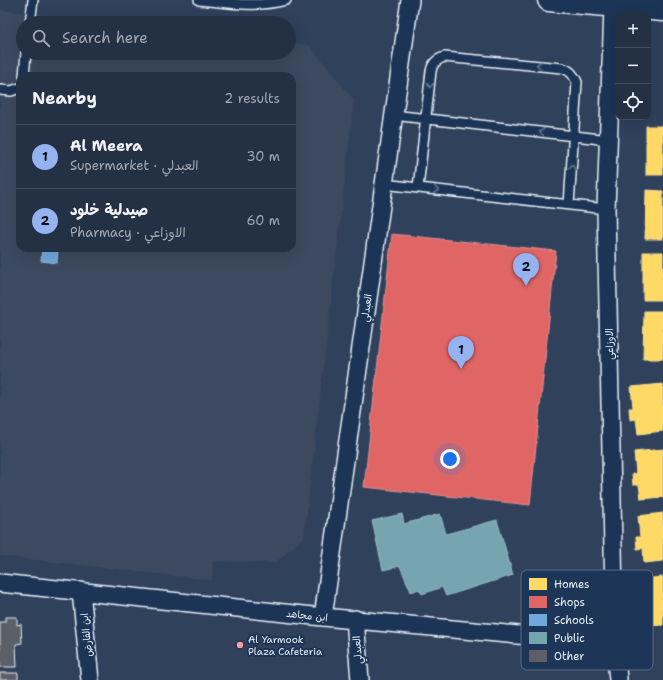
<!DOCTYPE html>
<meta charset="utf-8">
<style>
:root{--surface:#243145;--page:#303d50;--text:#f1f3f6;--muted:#a3a9b3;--line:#414c5e;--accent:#95b2f1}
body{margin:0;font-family:"Shantell Sans","Playpen Sans Arabic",sans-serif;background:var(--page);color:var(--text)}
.controls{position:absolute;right:12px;top:12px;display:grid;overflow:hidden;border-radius:8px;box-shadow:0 4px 16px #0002}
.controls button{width:36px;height:36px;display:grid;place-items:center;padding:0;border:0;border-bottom:1px solid var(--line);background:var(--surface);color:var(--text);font:20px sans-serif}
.you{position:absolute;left:450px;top:459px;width:14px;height:14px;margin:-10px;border:3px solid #fff;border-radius:50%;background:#1a73e8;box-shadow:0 0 0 6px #1a73e833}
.badge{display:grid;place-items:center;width:26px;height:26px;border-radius:50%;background:var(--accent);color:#111;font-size:13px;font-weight:700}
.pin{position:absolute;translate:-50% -33px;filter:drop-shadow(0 1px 2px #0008)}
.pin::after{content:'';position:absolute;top:21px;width:14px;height:12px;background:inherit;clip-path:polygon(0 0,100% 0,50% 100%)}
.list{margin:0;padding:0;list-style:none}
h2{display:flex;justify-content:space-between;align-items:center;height:52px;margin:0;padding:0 16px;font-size:17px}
h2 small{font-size:13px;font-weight:400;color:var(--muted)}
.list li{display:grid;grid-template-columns:26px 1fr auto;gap:12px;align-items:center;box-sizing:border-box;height:64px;padding:0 16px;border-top:1px solid var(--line)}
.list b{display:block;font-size:15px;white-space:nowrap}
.list p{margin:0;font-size:13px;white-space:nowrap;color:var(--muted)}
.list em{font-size:13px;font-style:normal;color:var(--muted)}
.icon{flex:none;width:22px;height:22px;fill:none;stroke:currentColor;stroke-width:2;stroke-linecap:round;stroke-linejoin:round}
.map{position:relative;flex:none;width:663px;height:680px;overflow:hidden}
.search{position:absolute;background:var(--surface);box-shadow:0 4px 16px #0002;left:16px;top:16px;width:280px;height:44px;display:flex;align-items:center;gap:10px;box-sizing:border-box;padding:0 14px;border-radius:22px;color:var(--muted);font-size:15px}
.panel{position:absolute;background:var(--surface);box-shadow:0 4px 16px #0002;left:16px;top:72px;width:280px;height:180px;border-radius:12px}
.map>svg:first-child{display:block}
.built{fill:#3e4a5f;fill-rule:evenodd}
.homes{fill:#ffd966;stroke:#f8e092}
.shops{fill:#e06666;stroke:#e29092}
.schools{fill:#6fa8dc;stroke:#93bee4}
.public{fill:#76a5af;stroke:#98bcc5}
.building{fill:#5d5e67;stroke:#e8f1f8}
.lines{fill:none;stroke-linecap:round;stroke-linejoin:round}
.lane-casing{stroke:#e8f1f8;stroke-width:12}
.street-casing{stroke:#e8f1f8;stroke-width:20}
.secondary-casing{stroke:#e8f1f8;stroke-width:25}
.lane{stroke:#1d3557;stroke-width:9}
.street{stroke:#1d3557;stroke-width:17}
.secondary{stroke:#1d3557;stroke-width:22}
.oneway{stroke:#64778f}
.poi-dot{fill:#ff9aa2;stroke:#1d3557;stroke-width:1.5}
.labels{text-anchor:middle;stroke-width:4;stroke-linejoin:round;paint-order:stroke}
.street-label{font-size:10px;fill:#e8f1f8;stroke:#1d3557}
.poi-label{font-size:10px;fill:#e8f1f8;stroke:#1d3557;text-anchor:start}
.key{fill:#1d3557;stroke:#5a6d87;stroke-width:1}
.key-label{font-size:11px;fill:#e8f1f8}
</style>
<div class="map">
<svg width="663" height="680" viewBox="0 0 663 680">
<rect width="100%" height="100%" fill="#30415c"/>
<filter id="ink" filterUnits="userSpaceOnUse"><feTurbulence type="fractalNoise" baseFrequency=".025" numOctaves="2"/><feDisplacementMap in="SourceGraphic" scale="8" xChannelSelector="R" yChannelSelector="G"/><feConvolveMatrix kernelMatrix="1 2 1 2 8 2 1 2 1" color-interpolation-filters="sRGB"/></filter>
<g filter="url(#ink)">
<path class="built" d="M0,10L118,23H23V53H289V42L309,45L354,100L304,537L275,563L213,561L212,580L0,556ZM20,76H292V248H20Z"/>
<path class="homes" d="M646,126H663V175H646Z
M646,190L663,191V239H645Z
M643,252H663V300H643Z
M644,311H663V359H643Z
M663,384V431L638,434L636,419L630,420L629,408H633L631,387Z
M663,449V497L641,499L639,485H633L632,474L636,473L634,452Z
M663,513V561L644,563L643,548L637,549L636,537H640L638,516Z
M663,577V625L647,626L646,611L640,612L638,601H642L640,579Z"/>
<path class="shops" d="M392,234L556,251L530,505L364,487Z"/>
<path class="schools" d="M42,248H58L57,263L41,261Z"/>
<path class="public" d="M402,514L404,524L440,514L446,534L497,520L513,575L446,596L442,587L422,594L419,589L411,592L400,566L383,570L372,521Z"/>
<path class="building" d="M5,617H17V625L21,624L22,643L16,644L17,667H0V622H5Z
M0,673H18V680H0Z"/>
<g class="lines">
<g class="lane-casing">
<path id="lane" d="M199,0C229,3 257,8 286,0
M30,23L33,0
M24,76L26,53
M0,90L11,91L20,88
M393,115L609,140
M383,184L606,209
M418,188L431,71C433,63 436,60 444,57L562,68C570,70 573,74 577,82L569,205"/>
</g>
<g class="street-casing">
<path id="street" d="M613,7L606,209L615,644L618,680
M0,583L323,617L615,644
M81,591L90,680
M323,617L410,0
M355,619L360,680"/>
</g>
<g class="secondary-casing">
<path id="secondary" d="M549,0L663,10"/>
</g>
<use href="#lane" class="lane"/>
<use href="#street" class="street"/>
<use href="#secondary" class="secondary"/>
</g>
<defs><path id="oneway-chevron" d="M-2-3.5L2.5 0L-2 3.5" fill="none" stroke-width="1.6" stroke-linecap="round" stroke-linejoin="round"/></defs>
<g class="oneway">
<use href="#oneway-chevron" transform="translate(539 65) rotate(-175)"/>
<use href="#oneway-chevron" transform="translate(430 85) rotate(96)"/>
<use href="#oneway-chevron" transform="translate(542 132) rotate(-173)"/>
<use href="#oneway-chevron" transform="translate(572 167) rotate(-86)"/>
<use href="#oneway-chevron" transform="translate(436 190) rotate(7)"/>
</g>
</g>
<circle class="poi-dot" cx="240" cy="645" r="4"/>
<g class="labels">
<g class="street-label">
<text transform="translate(366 308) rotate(-82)" y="4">العبدلي</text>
<text transform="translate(609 344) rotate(-91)" y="4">الاوزاعي</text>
<text transform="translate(307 615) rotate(6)" y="4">ابن مجاهد</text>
<text transform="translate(86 635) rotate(-96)" y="4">ابن الفارض</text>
<text transform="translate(357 650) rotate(-95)" y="4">العبدلي</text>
</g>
<g class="poi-label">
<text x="248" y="643">Al Yarmook<tspan x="248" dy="12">Plaza Cafeteria</tspan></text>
</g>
</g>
<rect x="521" y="570" width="132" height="100" rx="6" class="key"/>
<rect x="529" y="578" width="18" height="12" fill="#ffd966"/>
<rect x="529" y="596" width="18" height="12" fill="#e06666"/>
<rect x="529" y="614" width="18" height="12" fill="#6fa8dc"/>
<rect x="529" y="632" width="18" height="12" fill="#76a5af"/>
<rect x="529" y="650" width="18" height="12" fill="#5d5e67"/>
<g class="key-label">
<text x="554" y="588">Homes</text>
<text x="554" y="606">Shops</text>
<text x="554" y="624">Schools</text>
<text x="554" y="642">Public</text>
<text x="554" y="660">Other</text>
</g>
</svg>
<div class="controls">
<button>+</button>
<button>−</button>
<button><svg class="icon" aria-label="locate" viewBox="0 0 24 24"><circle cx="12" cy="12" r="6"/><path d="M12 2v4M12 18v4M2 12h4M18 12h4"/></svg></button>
</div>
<div class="you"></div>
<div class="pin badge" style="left:461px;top:369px">1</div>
<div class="pin badge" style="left:526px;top:286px">2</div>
<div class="search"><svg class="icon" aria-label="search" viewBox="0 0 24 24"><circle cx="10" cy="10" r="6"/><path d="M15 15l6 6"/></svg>Search here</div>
<section class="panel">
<h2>Nearby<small>2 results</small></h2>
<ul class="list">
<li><span class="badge">1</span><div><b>Al Meera</b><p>Supermarket · العبدلي</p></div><em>30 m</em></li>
<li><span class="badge">2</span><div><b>صيدلية خلود</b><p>Pharmacy · الاوزاعي</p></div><em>60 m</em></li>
</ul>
</section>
</div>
